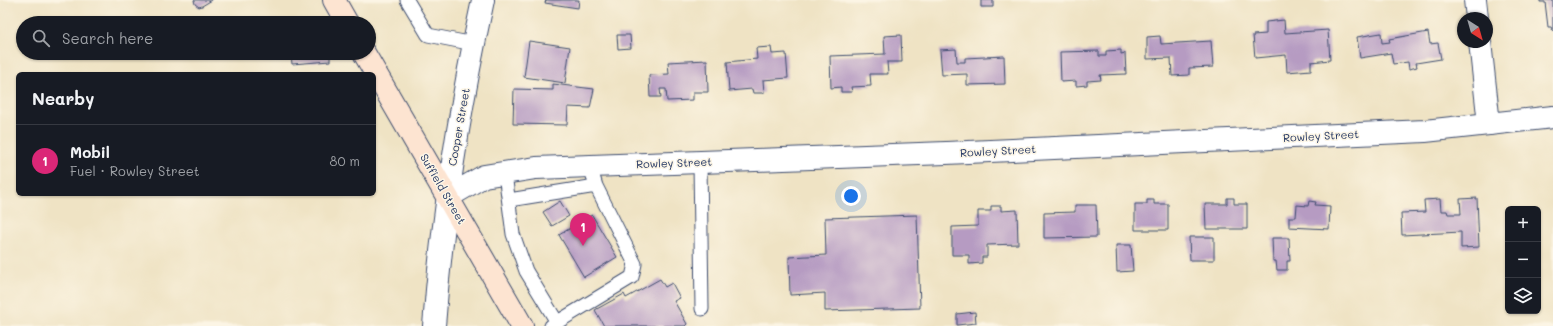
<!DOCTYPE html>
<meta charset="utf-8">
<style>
:root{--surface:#171b24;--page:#20242c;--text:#f1f3f6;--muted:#9ea1a6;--line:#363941;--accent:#db2777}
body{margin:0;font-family:Mali,sans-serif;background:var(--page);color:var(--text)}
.controls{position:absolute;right:12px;bottom:12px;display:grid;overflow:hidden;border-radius:6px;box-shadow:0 1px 3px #0004}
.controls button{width:36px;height:36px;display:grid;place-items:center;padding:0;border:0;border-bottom:1px solid var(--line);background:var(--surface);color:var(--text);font:20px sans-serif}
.compass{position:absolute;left:1457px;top:12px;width:36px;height:36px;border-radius:50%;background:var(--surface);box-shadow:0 1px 3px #0004;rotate:143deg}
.you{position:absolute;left:851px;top:196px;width:14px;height:14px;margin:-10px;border:3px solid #fff;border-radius:50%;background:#1a73e8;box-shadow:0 0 0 6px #1a73e833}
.badge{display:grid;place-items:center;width:26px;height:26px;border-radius:50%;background:var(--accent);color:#fff;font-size:13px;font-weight:700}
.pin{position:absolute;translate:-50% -33px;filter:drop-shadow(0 1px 2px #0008)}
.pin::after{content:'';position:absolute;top:21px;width:14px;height:12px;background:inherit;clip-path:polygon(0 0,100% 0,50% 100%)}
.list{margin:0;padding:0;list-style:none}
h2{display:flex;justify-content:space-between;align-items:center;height:52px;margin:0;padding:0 16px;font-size:17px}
h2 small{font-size:13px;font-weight:400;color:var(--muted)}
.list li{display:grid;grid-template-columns:26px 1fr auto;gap:12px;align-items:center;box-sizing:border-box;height:72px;padding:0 16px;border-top:1px solid var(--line)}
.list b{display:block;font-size:15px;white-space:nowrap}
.list p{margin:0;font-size:13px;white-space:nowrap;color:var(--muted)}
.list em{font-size:13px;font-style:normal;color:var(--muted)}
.icon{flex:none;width:22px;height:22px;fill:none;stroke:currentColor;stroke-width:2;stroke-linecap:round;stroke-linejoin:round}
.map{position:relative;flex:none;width:1553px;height:326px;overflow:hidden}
.search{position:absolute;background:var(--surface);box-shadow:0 1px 3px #0004;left:16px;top:16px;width:360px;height:44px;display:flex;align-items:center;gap:10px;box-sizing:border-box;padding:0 14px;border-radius:22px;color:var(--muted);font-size:15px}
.panel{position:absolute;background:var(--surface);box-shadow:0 1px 3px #0004;left:16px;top:72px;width:360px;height:124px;border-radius:6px}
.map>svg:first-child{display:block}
.building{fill:#b69bc2}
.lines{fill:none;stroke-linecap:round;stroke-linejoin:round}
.service-casing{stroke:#3b4a6d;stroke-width:15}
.minor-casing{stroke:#3b4a6d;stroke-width:24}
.tertiary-casing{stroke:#3b4a6d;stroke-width:24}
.secondary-casing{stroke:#3b4a6d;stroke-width:24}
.service{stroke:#fff;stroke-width:13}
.minor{stroke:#fff;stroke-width:22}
.tertiary{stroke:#fff;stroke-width:22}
.secondary{stroke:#fde4d1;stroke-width:22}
.labels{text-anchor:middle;stroke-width:3;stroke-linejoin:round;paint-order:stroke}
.street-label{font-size:11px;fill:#1b2f5e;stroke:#fcf5e5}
</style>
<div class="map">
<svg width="1553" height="326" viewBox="0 0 1553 326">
<rect width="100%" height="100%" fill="#fcf5e5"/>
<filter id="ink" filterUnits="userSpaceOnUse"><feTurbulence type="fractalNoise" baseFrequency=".025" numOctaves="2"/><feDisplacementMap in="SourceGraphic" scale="8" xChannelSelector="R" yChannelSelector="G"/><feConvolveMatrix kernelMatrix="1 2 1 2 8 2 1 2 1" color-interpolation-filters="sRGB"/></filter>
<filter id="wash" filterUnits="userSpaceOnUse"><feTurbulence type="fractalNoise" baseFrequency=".012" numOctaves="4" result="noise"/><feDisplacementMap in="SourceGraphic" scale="16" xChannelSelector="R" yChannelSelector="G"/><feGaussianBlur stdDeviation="0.9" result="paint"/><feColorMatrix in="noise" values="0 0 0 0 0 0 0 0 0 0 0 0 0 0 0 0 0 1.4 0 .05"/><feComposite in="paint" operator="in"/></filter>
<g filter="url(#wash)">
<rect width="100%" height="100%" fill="#efe3c4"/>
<g id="blocks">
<path class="building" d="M194,0H212L202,6L199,7L195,4Z
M546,0H579L578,8L545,3Z
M981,0H993V7H981Z
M1540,0H1553V31L1551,27H1548L1545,2H1540Z
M1284,20L1285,33L1328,30L1330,60L1311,62V70L1287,72L1286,55L1255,58L1253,35L1266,34V22Z
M1428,32L1430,44L1438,43L1441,59L1416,63L1417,67L1409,69L1408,62L1393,64L1391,53L1360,58L1357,37L1381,33L1382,43L1390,42L1389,39Z
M617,35H630L631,48L618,49Z
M901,35L902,62H887L888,74H870L871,86L851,87L852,92H841V87L831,88L830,56L885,54L884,36Z
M1160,36L1161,44L1211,41L1213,67L1189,68V75L1172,76L1171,58L1147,59V37Z
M529,41L570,47L565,83L524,77Z
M771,47L772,54L786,53L788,78L763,80L764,93H753L752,89L729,91L727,62L757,59L756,48Z
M956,49L957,62H965V58L1004,56L1005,84L967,85V74L942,75L940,50Z
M1121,50V54L1125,53L1126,74L1100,75L1101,80L1087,81V85L1076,86V81L1061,82L1060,52L1099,51V56H1106V51Z
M285,53H330V61L292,64L291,54L285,55Z
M707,60L708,92H693V100L667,101L666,89H660L661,97H650L649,75L669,74L668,62Z
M553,84L594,89L590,108L568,107L567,125L513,124L514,89L553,90Z
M1227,198H1234V204H1247V229H1206L1205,204H1227Z
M1477,198L1479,247L1461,248V232L1402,235L1401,213L1425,212L1424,200L1440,199L1441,211H1447L1448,214H1461L1460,199Z
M1147,200H1154V204H1168V230H1135V204H1147Z
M560,201L569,216L552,226L543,212Z
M1309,201L1316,202L1315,205L1330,206L1329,229L1289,227V217H1296L1297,205L1308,206Z
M1075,205H1096L1097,237L1044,238V213L1075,212Z
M991,206H1001V211L1017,210L1018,244L987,245V257H982V263L969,264V255H952V227L978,226V211H991Z
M592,215L617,257L584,277L559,235Z
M917,215L920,308L825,311V293L790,295L789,257L826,255L825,218Z
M1189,237H1214V260H1190Z
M1272,238H1289L1290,261H1287V270H1277L1276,261H1273Z
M1116,245H1131L1133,271L1117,272Z
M660,279L665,287L672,283L680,298L674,301L687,324L685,326H604L595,310L624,294L626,298Z
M975,312L976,323L957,325V314Z"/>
</g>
</g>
<g filter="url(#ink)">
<use href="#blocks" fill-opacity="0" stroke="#3b4a6d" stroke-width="1"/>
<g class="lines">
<g class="service-casing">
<path id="service" d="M407,0L428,35L474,44
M700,162L702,309
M505,174L513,234L526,271L557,322
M509,200L596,186
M551,326L632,277L635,264L596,186L590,166"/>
</g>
<g class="minor-casing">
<path id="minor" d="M1475,0L1477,18
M1480,42L1489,124"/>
</g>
<g class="tertiary-casing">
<path id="tertiary" d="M448,197L484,176L536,168L946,153L1425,131L1553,117
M434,326C442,216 460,107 483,0"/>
</g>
<g class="secondary-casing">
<path id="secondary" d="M334,0L347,23
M364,53L522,326"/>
</g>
<use href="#service" class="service"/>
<use href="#minor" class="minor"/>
<use href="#tertiary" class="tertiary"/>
<use href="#secondary" class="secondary"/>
</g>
</g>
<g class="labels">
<g class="street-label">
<text transform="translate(459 127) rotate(-80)" y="4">Cooper Street</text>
<text transform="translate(1321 136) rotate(-3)" y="4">Rowley Street</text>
<text transform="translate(998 151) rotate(-3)" y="4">Rowley Street</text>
<text transform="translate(674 163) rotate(-2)" y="4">Rowley Street</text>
<text transform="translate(443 189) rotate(60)" y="4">Suffield Street</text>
</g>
</g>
</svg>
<div class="controls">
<button>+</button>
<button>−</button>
<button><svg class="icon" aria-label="layers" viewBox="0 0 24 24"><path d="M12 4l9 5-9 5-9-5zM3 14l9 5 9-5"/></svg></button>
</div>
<svg class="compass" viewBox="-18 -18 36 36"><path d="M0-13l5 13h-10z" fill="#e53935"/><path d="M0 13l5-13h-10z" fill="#9ea1a6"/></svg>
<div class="you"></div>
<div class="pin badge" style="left:583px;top:246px">1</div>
<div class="search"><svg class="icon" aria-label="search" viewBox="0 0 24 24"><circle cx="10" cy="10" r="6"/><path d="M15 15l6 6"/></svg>Search here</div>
<section class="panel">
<h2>Nearby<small></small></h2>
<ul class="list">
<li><span class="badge">1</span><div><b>Mobil</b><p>Fuel · Rowley Street</p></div><em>80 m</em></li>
</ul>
</section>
</div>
